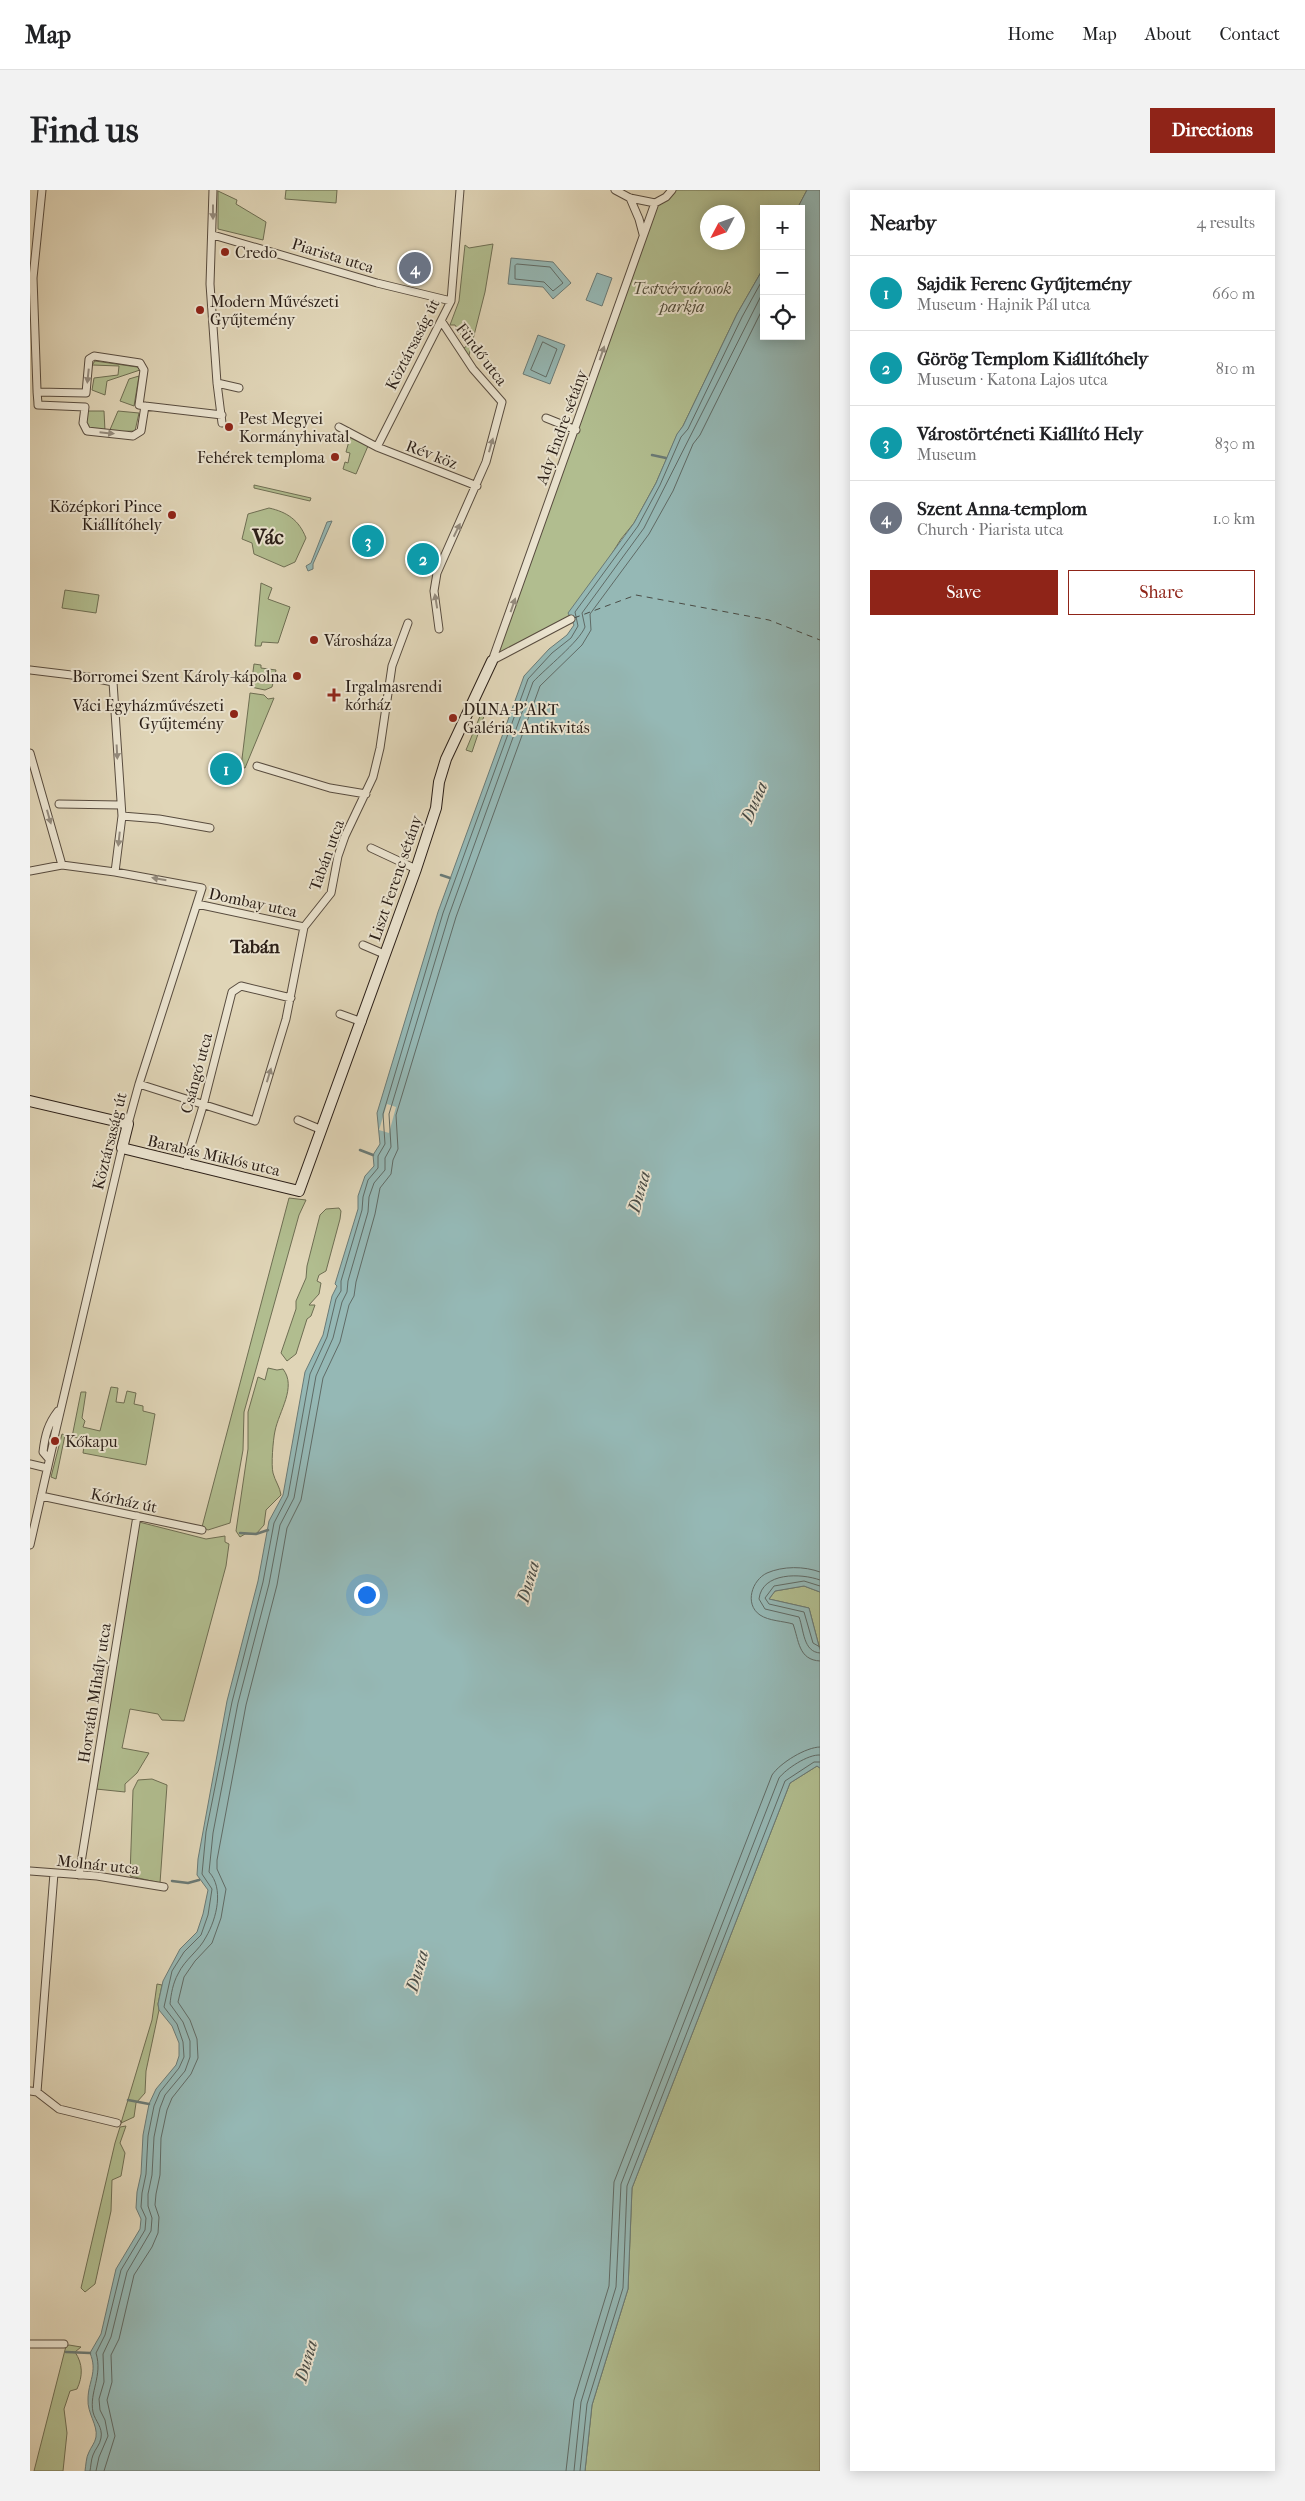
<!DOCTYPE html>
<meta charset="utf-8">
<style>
:root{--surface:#fff;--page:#f2f2f2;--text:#202124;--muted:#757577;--line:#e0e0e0;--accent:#8f2418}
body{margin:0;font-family:"IM FELL French Canon",serif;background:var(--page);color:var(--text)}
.controls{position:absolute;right:15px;top:15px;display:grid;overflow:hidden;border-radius:0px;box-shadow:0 2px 12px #0003}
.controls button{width:45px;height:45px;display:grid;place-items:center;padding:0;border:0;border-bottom:1px solid var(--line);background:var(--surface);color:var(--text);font:25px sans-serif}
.compass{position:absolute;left:670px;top:15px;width:45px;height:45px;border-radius:50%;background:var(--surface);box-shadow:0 2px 12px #0003;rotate:229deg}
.you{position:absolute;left:336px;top:1404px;width:18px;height:18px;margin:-12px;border:4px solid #fff;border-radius:50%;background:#1a73e8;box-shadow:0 0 0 8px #1a73e833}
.badge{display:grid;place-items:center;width:32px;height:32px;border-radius:50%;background:var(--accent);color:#fff;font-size:16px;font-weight:700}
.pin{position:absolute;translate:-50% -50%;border:2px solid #fff;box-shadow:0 1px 5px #0006}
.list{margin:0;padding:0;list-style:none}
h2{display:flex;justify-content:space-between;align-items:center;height:65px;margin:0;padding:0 20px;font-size:21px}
h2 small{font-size:16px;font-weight:400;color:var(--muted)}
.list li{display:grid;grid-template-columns:32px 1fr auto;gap:15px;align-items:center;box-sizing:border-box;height:75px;padding:0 20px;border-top:1px solid var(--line)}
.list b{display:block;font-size:19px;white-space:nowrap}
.list p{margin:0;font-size:16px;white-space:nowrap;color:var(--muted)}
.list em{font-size:16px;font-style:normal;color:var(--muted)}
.actions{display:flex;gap:10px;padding:15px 20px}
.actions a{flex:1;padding:11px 0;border:1px solid var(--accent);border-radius:0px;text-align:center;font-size:18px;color:var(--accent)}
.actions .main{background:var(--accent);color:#fff}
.icon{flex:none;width:28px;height:28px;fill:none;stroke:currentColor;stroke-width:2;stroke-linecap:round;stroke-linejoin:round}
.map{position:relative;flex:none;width:790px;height:2281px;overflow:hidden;border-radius:0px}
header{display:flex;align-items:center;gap:30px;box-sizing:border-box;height:70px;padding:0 25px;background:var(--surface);border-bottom:1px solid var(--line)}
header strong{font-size:24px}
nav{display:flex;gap:28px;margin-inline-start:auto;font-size:18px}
.intro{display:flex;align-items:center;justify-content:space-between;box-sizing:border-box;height:120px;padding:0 30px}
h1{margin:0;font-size:35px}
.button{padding:12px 22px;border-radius:0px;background:var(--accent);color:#fff;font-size:18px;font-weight:700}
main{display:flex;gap:30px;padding:0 30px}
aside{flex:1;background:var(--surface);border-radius:0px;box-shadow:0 2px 12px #0003}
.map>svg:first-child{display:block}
.green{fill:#b1bd8f;stroke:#6e6e53;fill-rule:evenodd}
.water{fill:#95b8b5;stroke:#6a7a76}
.pier{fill:#e0d5b7}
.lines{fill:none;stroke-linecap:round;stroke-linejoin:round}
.shore{stroke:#606b66;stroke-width:1}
.stream{stroke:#6a7a76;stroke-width:2.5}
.ferry{stroke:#4a4c46;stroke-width:1;stroke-dasharray:6 5;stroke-linecap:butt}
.street-casing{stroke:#584c3f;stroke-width:9}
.secondary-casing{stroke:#2a1e17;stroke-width:12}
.street{stroke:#ebe4d0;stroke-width:7}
.secondary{stroke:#ebe4d0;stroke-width:10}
.oneway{fill:#948b7d}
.poi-dot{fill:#8f2418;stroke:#ebe4d0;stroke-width:2}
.labels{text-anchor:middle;stroke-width:4;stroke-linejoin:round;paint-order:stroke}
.poi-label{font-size:16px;fill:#2a1e17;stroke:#ebe4d0;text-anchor:start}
.street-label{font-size:16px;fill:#2a1e17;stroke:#ebe4d0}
.park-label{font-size:16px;font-style:italic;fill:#524e3b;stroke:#ebe4d0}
.water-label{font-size:18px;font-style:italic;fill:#4a4c46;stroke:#ebe4d0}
.quarter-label{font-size:19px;font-weight:bold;fill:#2a1e17;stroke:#ebe4d0}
.district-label{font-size:21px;font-weight:bold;fill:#2a1e17;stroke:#ebe4d0}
</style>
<header>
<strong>Map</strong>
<nav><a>Home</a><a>Map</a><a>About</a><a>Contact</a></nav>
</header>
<div class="intro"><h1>Find us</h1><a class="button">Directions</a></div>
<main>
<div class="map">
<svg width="790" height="2281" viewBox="0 0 790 2281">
<rect width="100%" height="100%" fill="#e0d5b7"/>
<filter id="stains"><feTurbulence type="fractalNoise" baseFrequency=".004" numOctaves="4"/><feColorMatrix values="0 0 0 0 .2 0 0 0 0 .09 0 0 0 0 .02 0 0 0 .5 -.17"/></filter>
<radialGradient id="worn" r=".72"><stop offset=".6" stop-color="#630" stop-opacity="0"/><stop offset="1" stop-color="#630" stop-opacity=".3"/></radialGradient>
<path class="green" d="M256,0H307L306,13L255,9Z
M642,0H777L767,19H734V77L707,124L653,236L647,245L626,293L604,333L591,349L541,429L470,467L467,461L625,13ZM678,22H708V52H678Z
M188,1L207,10L206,14L236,32L233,50L188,39Z
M463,54L455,102L438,169L429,161L437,156L425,135H420L429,111L435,55L439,58Z
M65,171L107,177L110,180L77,191L75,205L62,200L64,188L88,185L89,176L62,175Z
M109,186L104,216L90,211L99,189Z
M56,221H74L75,241L59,240L55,237Z
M88,221L109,223L105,241L79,242Z
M310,243L338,256L326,284L313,279L315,272L318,273L320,263L316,262L319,251L309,248Z
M224,295L281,308L280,311L224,298Z
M239,318C257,322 269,330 276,348L265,372L254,377L224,364L222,353L212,349L218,324Z
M231,393L242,398L238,409L260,417L248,453L232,452L231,456H225Z
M35,400L69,405L66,423L32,418Z
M224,474L231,475V478L246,480L242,497L235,500L221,497Z
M220,503L234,505L238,509L244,508L215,578L211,577Z
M453,519L456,520L442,562L436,560Z
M259,1008L276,1010L269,1025L214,1222L213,1260L200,1333L178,1340L172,1337Z
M309,1018L311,1021L310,1029L296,1081L289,1085L287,1091L291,1093L289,1104L279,1115H285L281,1126L277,1129L266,1164L257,1171L251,1163L266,1119V1111L276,1088L277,1076L290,1025L296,1019Z
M238,1178L247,1180L253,1179C267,1197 249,1221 245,1241C243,1250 241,1275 243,1283C245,1291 250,1297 251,1305L236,1320L234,1335L226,1344H215L210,1347L206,1341L218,1259V1222L228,1187L235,1190Z
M81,1197L88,1198L86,1212L94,1213L97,1201L106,1203L104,1214L113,1216V1221L125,1224L116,1275L53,1263L55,1249L42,1247L51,1202H56L52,1228L55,1231L53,1237L70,1241Z
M32,1244L35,1245L26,1289L21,1287Z
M109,1332L176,1349L195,1346V1352L199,1354L196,1376L154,1531L132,1530L128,1524L100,1519L92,1558L119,1563L107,1583L95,1594V1602L66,1599Z
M774,1396L790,1402V1460L779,1418L739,1409L745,1401Z
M787,1576L790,1578V2281H555L562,2215L598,2099L602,1998L760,1593Z
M122,1589L137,1595L130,1693L100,1686L103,1600L108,1590Z
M127,1794L132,1795L128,1814L129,1820L116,1881L115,1903L106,1913L104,1927L91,1933L122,1830Z
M96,1936L90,1953L95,1963L91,1986L82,1990L81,2021L65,2094L55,2102L51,2098L85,1953L90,1937Z
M39,2155L51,2157L45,2162C53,2174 53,2186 47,2199L40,2201L34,2219L37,2243L33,2281H4L36,2156Z"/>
<path class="water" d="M777,0H790V1402L774,1396L745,1401L739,1409L779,1418L790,1460V1578L787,1576L760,1593L602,1998L598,2099L562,2215L555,2281H55C56,2275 56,2267 59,2262C61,2257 65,2253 66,2247C68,2235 57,2223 58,2209C58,2192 68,2182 60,2163L71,2144L86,2079L110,2039L111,2029L106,2018L107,2002L111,1984L113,1945L119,1914L126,1899L146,1875L149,1866V1853L142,1836L129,1820L128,1814L133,1791L150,1759L167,1742L173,1724L178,1700L167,1685L168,1669L197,1511L228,1391L239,1331L253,1305L275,1182L293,1145L302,1106L307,1096L305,1094L328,1019V1006L335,986L344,976L343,965L350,954L347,923L408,722L494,486L519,459L537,445L544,435L538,423L604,333L626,293L647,244L653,236L707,124L734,77V146H771V19H767Z
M481,68L523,72L541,93L523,109L513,97L478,94Z
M567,83L582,88L572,116L556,110Z
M508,145L535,155L520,194L493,184Z
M302,331L283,374V379L278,381L276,376L281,373L297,332Z"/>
<path class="pier" d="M357,914L366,917L359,943L349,940Z"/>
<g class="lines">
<path class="shore" d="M487,74L520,77L533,93L523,101L514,92L485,89V76Z
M513,152L527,159L516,187L501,180Z
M790,1382C774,1376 753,1376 737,1383C722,1390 714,1414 730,1425C739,1431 753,1431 763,1434C769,1450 768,1470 790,1471
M790,1390C771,1383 732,1382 729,1409L735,1419L769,1427C774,1440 773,1462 790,1463
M790,1396L774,1391L744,1396L735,1408L739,1414L774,1422L783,1453L790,1457
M60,2281C61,2276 61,2270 63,2265C65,2259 70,2255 71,2248C73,2237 65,2231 63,2222C59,2202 73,2186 66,2163L75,2145L91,2080L115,2040L116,2028L111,2017L112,2003L116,1984L118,1946L124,1916L130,1902L149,1878L154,1867L153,1852L147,1834L134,1817L142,1781L154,1762L171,1745L178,1725L182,1699L172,1684L176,1642L202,1512L233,1392L244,1333L258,1306L280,1184L297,1147L306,1109L311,1101V1091L332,1020L333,1007L338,990L348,978V966L355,954L353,924L413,723L498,489L522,463L541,448L548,436L545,422L608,336L630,295L651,247L658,239L712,127L734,87
M66,2281L69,2267L78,2246L75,2230L70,2220L69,2209L74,2192L73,2164L81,2147L97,2082L121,2041L122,2028L118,2016V2004L122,1985L124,1947L130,1918L135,1905L155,1881L160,1867V1851L153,1832L140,1814C141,1804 143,1793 148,1784C155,1769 169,1761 176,1747C187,1728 194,1698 179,1682L183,1643L208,1513L239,1394L250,1335L264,1308L286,1186L303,1148L312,1112L317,1102L318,1091L338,1022L339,1007L344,993L355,980V968L361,957L359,924L419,725L503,492C516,478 549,452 555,437L552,423L614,338L734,100
M74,2281L85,2246L77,2210L82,2192L81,2165L89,2149L104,2085L122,2057L128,2043L129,2027L125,2015L126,2004L130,1985L131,1948L137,1920L142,1908L161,1884L168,1868L167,1849L160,1830L148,1812L154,1787L165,1771L182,1753L191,1728L196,1699L187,1679V1670L216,1515L247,1395L257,1338L271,1310L293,1188L310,1152L319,1115L324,1106L326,1092L345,1024L350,998L361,984L363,970L368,959L366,925L426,727L510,496L552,455L561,440L560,424L619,344L643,301L663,254L670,245L734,116
M536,2281L544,2210L579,2096L584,1992L742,1585C750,1573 776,1557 790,1557
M544,2281L551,2212L586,2097L591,1994L749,1588C756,1579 778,1564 790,1565
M550,2281L557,2214L593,2098L597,1996L755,1591L784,1572H790"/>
<path class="stream" d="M622,265L636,268
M411,685L420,688
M330,960L343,965
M210,1343L226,1344L238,1340
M142,1691L158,1693L169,1690
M98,1910L119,1914
M36,2162L60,2163"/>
<path class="ferry" d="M544,428L606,405L739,430L790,450"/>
<g class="street-casing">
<path id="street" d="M183,0L180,94L187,193L192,233
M585,0L600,8L625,13
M600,8L609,29L613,44
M625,13L636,7L642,0
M183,45L347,93L421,111
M187,193L209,198
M7,202L56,203L59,169L64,166L110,173L114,180L109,215L115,216L111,241L103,246L57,241L53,233L55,217L8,215C8,210 7,205 7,200L3,88L12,0
M115,216L192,225
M516,228L546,240
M309,237L347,257L447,296
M347,257L421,111L430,0
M409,439L404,401L407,383L456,272L472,212L443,179L412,132
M463,470L541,429
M462,471L625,13
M0,480L58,487L83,492L92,626L85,682
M0,563L32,675
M227,576L300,598L336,604
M29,614L90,615
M92,626L129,629L180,638
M341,658L386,679
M0,681L32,675L85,682L172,698L109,894L98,934
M167,714L274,737
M333,755L354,764
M310,824L332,832
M109,894L225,931L256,829L274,737L301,703L308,666L315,646L343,587L350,558L362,476L378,433
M268,930L292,940
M155,975L173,916L202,802L211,796L261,808
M24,1248L92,958
M19,1269L13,1262C15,1245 18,1234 28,1221
M0,1274L17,1278
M11,1306L172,1340
M0,1355L23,1254
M0,1681L67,1686L134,1697
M49,1685L107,1326
M0,1901L7,1902L29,1919L87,1933
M7,1902L24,1683
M0,2154H34"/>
</g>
<g class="secondary-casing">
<path id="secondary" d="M0,911L98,934L92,958L269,1001L386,679L406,618L409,592L416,569L462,471"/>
</g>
<use href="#street" class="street"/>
<use href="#secondary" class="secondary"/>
</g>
<defs><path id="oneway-solid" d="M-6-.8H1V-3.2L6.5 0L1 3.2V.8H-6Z" transform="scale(1.25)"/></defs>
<g class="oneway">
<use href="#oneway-solid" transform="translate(183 22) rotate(90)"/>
<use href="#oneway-solid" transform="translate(572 163) rotate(-71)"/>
<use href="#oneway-solid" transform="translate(58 186) rotate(96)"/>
<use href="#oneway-solid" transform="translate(77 243) rotate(6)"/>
<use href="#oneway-solid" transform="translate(461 255) rotate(-74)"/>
<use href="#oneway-solid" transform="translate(427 340) rotate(-64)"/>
<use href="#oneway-solid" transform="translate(406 411) rotate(-99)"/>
<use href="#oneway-solid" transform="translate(483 415) rotate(-71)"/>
<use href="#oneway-solid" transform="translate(87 562) rotate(87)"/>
<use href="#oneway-solid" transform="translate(19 627) rotate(74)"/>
<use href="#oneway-solid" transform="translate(89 649) rotate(96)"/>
<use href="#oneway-solid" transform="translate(129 689) rotate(-170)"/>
<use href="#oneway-solid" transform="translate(239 885) rotate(-73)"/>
</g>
<g class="poi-dot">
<circle cx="195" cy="62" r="5"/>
<circle cx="170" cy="120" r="5"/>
<circle cx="199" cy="237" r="5"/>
<circle cx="305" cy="267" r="5"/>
<circle cx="142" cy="325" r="5"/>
<circle cx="284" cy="450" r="5"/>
<circle cx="267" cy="486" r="5"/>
<path d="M301.5 497.5h5v5h5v5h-5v5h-5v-5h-5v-5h5z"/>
<circle cx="204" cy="524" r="5"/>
<circle cx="423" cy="528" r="5"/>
<circle cx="25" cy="1251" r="5"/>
</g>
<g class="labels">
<g class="poi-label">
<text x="205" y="68">Credo</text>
<text x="180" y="117">Modern Művészeti<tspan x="180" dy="18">Gyűjtemény</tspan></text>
<text x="209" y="234">Pest Megyei<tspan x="209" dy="18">Kormányhivatal</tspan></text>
<text x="295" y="273" text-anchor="end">Fehérek temploma</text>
<text x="132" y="322" text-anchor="end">Középkori Pince<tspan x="132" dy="18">Kiállítóhely</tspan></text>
<text x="294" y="456">Városháza</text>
<text x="257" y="492" text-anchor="end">Borromei Szent Károly-kápolna</text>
<text x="315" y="502">Irgalmasrendi<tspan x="315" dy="18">kórház</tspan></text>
<text x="194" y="521" text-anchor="end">Váci Egyházművészeti<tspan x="194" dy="18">Gyűjtemény</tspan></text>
<text x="433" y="525">DUNA-P'ART<tspan x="433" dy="18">Galéria, Antikvitás</tspan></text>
<text x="35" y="1257">Kőkapu</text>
</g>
<g class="street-label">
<text transform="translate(303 65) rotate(17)" y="6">Piarista utca</text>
<text transform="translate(382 154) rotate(-63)" y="6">Köztársaság út</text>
<text transform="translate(452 164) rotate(53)" y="6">Fürdő utca</text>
<text transform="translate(531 237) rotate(-70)" y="6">Ady Endre sétány</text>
<text transform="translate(402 264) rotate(21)" y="6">Rév köz</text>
<text transform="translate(296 665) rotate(-70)" y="6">Tabán utca</text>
<text transform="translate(365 688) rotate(-71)" y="6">Liszt Ferenc sétány</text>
<text transform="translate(223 712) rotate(12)" y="6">Dombay utca</text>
<text transform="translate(166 883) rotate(-75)" y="6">Csángó utca</text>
<text transform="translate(79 951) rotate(-76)" y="6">Köztársaság út</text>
<text transform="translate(184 965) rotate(13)" y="6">Barabás Miklós utca</text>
<text transform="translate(94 1310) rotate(12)" y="6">Kórház út</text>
<text transform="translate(64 1503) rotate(-81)" y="6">Horváth Mihály utca</text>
<text transform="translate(68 1674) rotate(6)" y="6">Molnár utca</text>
</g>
<g class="park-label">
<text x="652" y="104">Testvérvárosok<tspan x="652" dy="18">parkja</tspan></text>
</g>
<g class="water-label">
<text transform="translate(724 612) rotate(-67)" y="6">Duna</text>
<text transform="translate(609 1002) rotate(-74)" y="6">Duna</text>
<text transform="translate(498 1392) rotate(-74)" y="6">Duna</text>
<text transform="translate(387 1781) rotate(-74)" y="6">Duna</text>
<text transform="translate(276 2171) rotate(-74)" y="6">Duna</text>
</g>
<g class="quarter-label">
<text x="225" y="763">Tabán</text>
</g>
<g class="district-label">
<text x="238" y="354">Vác</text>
</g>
</g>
<rect width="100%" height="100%" filter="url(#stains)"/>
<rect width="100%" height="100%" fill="url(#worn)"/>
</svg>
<div class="controls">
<button>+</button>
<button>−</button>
<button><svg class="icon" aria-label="locate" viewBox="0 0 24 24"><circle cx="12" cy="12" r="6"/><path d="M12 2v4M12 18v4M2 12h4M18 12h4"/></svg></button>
</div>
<svg class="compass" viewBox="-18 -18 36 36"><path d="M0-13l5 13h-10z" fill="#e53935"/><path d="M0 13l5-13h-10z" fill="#757577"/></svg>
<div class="you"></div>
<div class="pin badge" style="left:196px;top:579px;background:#0f9aa8">1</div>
<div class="pin badge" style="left:393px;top:369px;background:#0f9aa8">2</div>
<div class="pin badge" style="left:338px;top:351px;background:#0f9aa8">3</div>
<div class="pin badge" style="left:385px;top:78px;background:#6b7280">4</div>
</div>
<aside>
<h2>Nearby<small>4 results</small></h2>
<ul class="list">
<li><span class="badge" style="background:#0f9aa8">1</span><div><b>Sajdik Ferenc Gyűjtemény</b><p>Museum · Hajnik Pál utca</p></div><em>660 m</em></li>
<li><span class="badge" style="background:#0f9aa8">2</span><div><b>Görög Templom Kiállítóhely</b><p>Museum · Katona Lajos utca</p></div><em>810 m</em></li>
<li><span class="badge" style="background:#0f9aa8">3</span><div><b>Várostörténeti Kiállító Hely</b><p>Museum</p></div><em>830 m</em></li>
<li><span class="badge" style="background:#6b7280">4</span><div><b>Szent Anna-templom</b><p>Church · Piarista utca</p></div><em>1.0 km</em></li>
</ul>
<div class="actions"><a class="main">Save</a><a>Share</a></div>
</aside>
</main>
